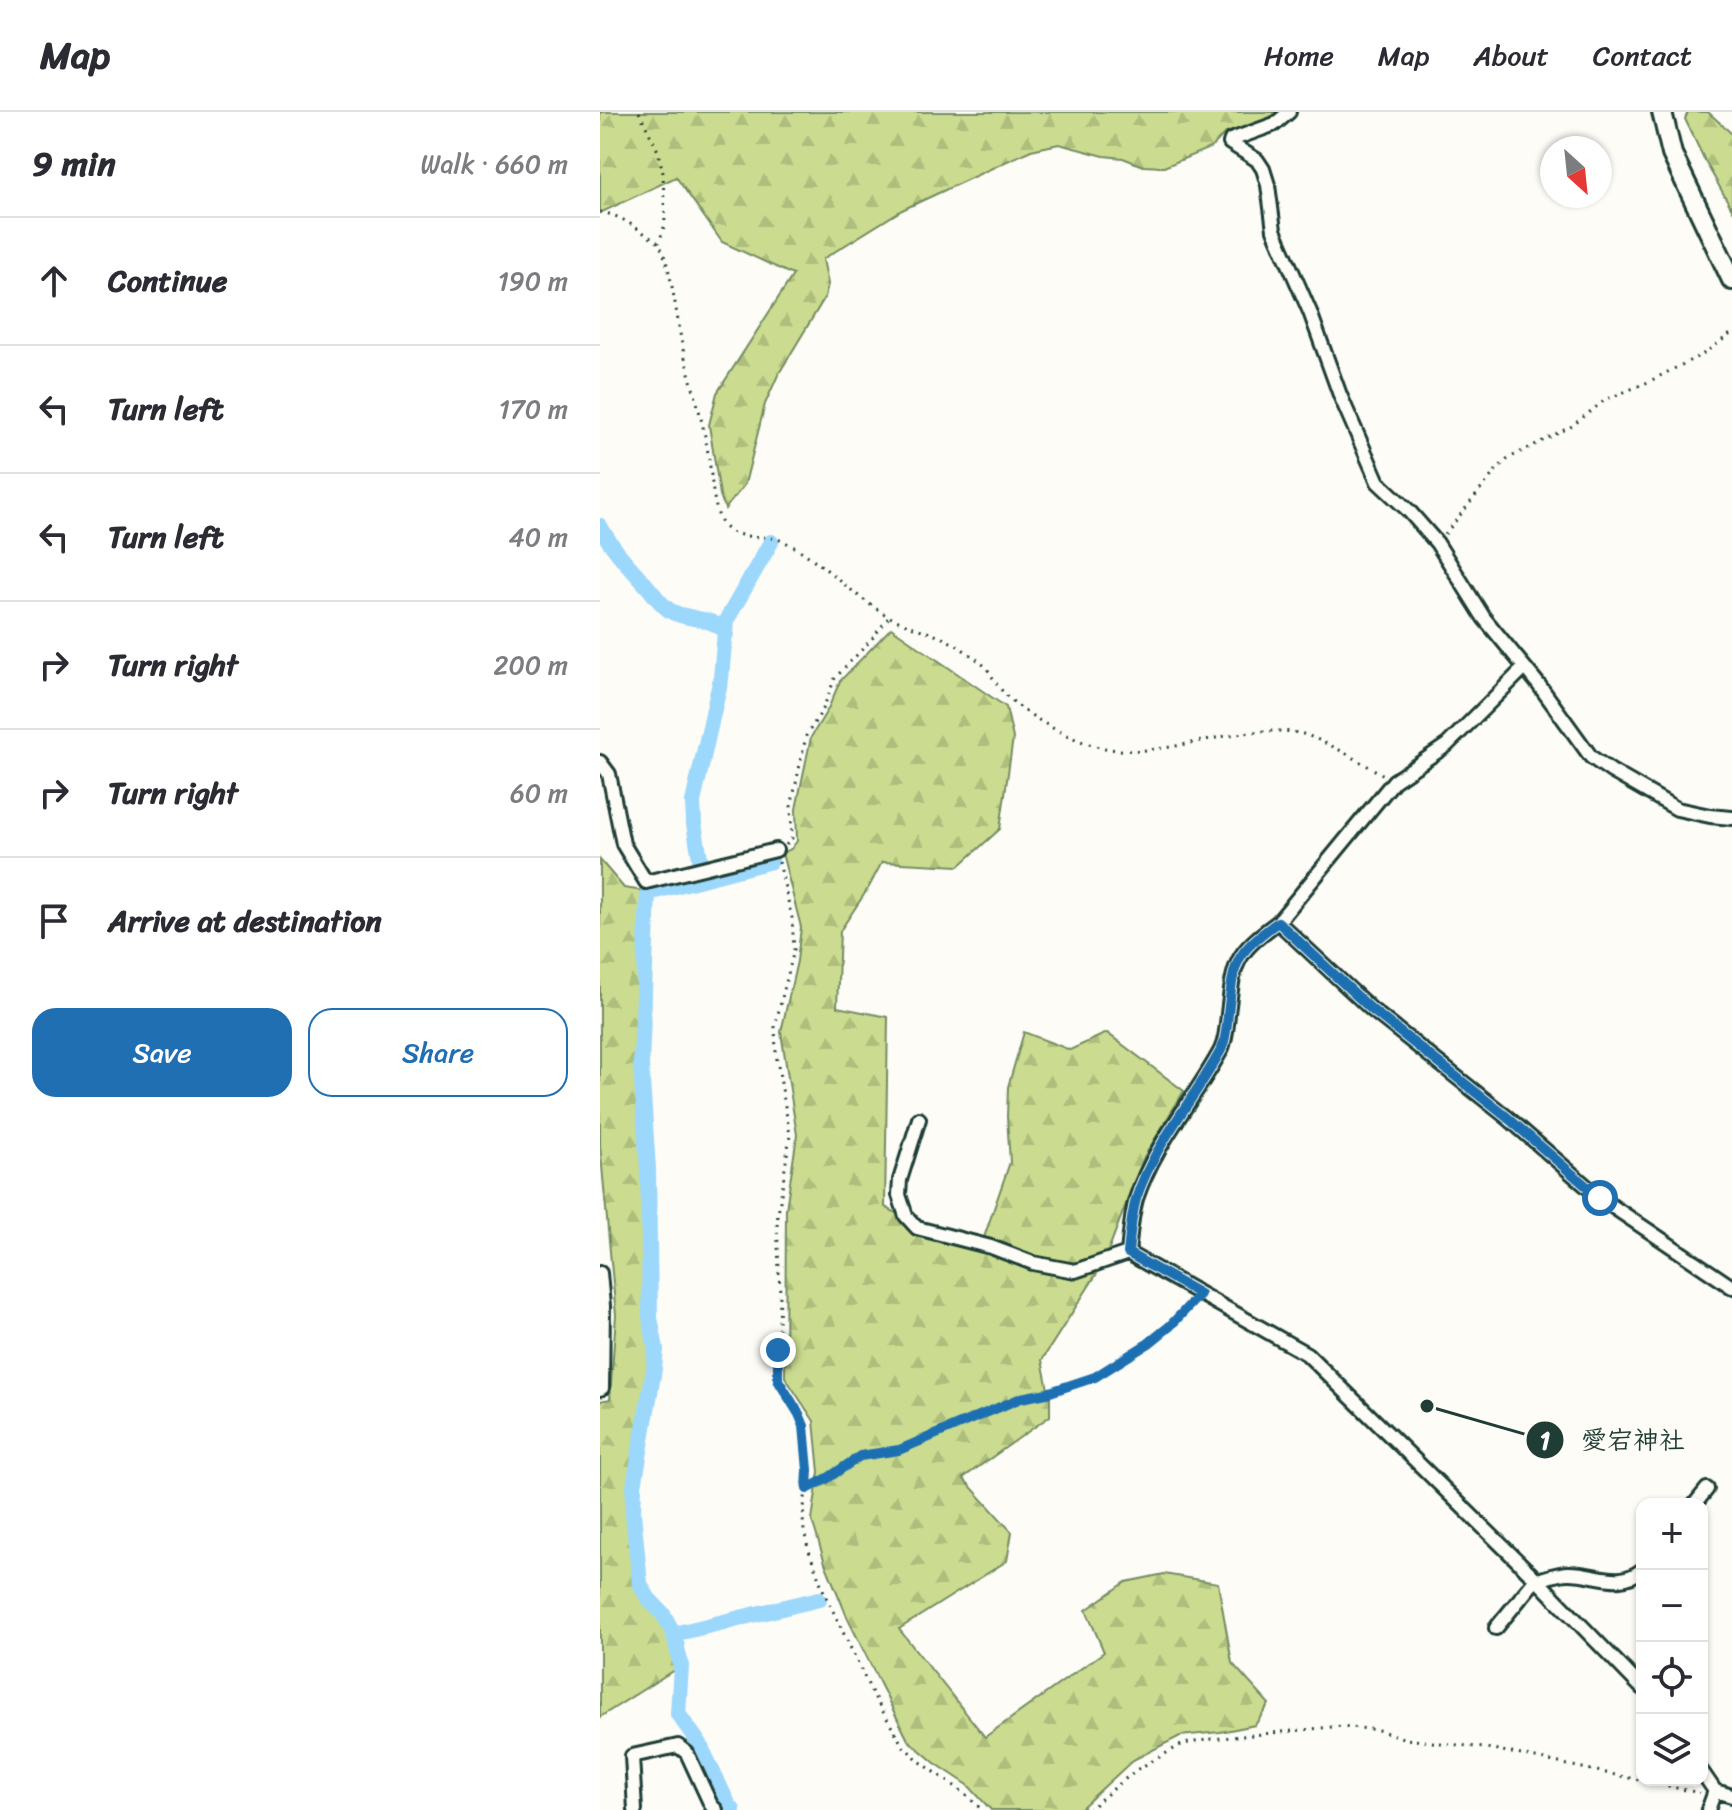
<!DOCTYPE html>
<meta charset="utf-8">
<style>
:root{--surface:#fff;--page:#f2f2f3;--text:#2b2b33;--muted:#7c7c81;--line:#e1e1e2;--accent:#1f6fb2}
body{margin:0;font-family:Sriracha,"Klee One",sans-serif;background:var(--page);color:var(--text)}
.controls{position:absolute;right:24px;bottom:24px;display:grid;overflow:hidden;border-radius:16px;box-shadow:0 2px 6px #0004}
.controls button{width:72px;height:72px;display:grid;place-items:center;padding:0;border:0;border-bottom:2px solid var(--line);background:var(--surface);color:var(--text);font:40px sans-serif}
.compass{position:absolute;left:940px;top:24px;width:72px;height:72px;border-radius:50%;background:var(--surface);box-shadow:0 2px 6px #0004;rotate:153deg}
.stop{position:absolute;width:24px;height:24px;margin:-18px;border:6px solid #1f6fb2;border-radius:50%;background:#fff}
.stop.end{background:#1f6fb2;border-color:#fff;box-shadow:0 2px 8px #0008}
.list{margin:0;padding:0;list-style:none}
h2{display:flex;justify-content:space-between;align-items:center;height:104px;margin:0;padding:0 32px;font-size:34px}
h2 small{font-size:26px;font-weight:400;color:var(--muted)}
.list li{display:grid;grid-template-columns:52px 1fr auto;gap:24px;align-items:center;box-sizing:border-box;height:128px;padding:0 32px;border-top:2px solid var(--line)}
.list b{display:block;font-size:30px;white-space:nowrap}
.list em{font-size:26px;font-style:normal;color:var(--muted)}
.actions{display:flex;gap:16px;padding:24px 32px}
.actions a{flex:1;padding:18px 0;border:2px solid var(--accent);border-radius:24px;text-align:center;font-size:28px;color:var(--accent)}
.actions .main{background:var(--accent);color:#fff}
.icon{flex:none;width:44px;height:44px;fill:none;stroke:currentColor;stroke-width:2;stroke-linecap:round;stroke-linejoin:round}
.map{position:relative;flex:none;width:1132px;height:1698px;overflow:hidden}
header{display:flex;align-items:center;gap:48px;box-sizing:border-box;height:112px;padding:0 40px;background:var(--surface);border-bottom:2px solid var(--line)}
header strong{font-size:38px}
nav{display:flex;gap:44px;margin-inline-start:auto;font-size:28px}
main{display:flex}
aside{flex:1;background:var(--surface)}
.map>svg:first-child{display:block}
.forest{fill:url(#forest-firs);stroke:#758c62;stroke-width:2}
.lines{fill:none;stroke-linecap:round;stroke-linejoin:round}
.canal{stroke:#9cd7fc;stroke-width:16}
.street-casing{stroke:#1f3d34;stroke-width:18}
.secondary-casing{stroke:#1f3d34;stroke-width:24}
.path{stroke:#1f3d34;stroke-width:3;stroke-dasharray:2 6;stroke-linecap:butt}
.street{stroke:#fdfcf7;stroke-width:12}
.secondary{stroke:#fdfcf7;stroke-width:18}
.route{stroke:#1f6fb2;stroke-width:10}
.leader{fill:none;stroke:#1f3d34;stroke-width:3}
.callout-dot{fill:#1f3d34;stroke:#fdfcf7;stroke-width:3}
.mark-label{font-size:24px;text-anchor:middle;font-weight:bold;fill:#fff}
.callout-label{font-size:26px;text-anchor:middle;font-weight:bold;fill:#1f3d34;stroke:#fdfcf7;stroke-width:7;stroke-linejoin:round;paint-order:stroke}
</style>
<header>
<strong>Map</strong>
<nav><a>Home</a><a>Map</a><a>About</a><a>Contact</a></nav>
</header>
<main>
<aside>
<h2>9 min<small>Walk · 660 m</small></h2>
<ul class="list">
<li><svg class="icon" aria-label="ahead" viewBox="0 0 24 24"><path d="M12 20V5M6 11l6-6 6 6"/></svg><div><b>Continue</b></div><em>190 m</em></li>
<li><svg class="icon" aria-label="left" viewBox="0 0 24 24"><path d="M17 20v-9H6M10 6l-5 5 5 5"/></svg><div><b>Turn left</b></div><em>170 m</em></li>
<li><svg class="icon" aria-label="left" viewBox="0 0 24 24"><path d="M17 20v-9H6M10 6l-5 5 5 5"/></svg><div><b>Turn left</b></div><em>40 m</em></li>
<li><svg class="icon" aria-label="right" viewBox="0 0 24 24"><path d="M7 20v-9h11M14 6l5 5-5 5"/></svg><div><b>Turn right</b></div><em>200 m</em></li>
<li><svg class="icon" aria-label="right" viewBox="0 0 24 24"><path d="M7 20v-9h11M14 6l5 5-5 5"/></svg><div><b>Turn right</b></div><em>60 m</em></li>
<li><svg class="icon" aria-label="arrive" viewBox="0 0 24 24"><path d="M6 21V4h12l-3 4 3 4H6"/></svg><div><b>Arrive at destination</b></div></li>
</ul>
<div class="actions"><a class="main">Save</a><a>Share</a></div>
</aside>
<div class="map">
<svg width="1132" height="1698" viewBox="0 0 1132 1698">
<defs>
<pattern id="forest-firs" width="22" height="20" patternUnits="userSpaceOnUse" patternTransform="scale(2)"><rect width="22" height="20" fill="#cbdc90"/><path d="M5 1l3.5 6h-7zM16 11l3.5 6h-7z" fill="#aebe7d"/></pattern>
</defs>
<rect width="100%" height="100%" fill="#fdfcf7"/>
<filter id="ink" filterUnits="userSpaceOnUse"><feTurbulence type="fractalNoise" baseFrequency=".0125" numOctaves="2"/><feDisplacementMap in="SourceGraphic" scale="16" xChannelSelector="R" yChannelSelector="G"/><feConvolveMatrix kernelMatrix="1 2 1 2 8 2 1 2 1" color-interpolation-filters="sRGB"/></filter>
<g filter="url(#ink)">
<path class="forest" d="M0,0H679L664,10L624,22L612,35L564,55L543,54L523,46L504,44L459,32L431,38L302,98L223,147L228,172L225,185L178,263L165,292L145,372L125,397L120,383L109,313L117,281L193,163L122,130L76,65L0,101Z
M1088,0H1108L1130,20L1132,24V97L1105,49L1085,7Z
M291,516L406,595L413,626L400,717L359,754L282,750L269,775L240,819L237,895L288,905L285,1095L307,1107L381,1134L410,1050L407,1005L408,975L424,920L470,938L507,921L584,979L544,1045L503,1152L442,1248L450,1287V1304L363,1366L412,1420L407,1449L299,1517L385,1625L504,1540L486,1498L526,1470L564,1462L618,1471L632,1551L669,1592L655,1613L620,1620L580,1624L533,1648L479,1698H391L368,1673L335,1651L308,1628L248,1507L225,1451L212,1408L219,1360L214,1309L185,1265L186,1097L197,1023L181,920L197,849L201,815L182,741L191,737L197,729L196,697L211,625L228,597L240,569Z
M0,748L24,776L44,779L37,954L44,1061L46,1206L51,1256L29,1378L28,1405L35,1474L44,1489L60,1506L71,1526L77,1556L0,1605V1289L10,1287L16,1203L0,1033Z"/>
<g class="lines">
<path class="canal" d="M0,414C12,437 30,455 47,474C54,482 60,492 69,498C87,510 112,502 126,522
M100,746L94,712L93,690L121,566L126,509L171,430
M74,1522L219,1487
M133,1698L129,1694L99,1631L78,1602L81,1554L74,1522L63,1502L48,1486L40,1472L33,1401L34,1374L54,1257L56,1237L50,1206L48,1057L41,953L48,781L171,749"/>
<g class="street-casing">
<path id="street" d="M689,0L675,12L631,28L630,31L657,48L663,57L668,73L674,118L710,200L740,283L778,370L809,399L837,431L884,506L939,573L991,645L1011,659L1077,697L1110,704L1132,706
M0,650L9,662L23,732L46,770L176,738
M678,810L771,897L908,1006L1000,1086L1132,1175
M319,1007L300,1068L299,1083L306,1104L317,1116L391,1135L433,1151L475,1159L528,1141L707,1242L936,1467L1042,1576
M528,1141C530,1123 531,1105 536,1087C554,1032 594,988 621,938C626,928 627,913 628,902C634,850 634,842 678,810L794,669L847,633L924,556
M0,1161L3,1194L2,1276L0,1277
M1095,1392L1107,1377
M938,1468C948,1465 958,1461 969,1461C997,1461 1018,1477 1042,1458
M896,1516L936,1467
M1102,1660L1115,1679L1132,1684
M35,1698L32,1644L78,1634L87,1641L111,1693L116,1698
M1108,1698L1115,1679"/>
</g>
<g class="secondary-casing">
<path id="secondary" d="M1062,0L1072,42L1132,168"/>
</g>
<path class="path" d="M39,0L58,39L63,61L65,112L59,131
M0,100C19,103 33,113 48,124C51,126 55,128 58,131C71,146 78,218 84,242C93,277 104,311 109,348C112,364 113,407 127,417C144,429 166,421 185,430C222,448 251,483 288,504C312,517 343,522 365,539C372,544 383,551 388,558C395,569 399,577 410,587C431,606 472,629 500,635C556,648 611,621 667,619C679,619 692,619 703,622C731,631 758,649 784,663
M845,422L898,356L909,346L972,314L1005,288L1048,270L1103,242L1132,221
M186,733L192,726L191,695L206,624L223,597L235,566L271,528L289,505
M179,750L192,806L194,838L175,914L176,942L190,1023L177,1109L180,1183L178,1238V1268L199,1302L204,1314L208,1358L203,1406L204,1419L208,1436L224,1480L272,1581L303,1634L322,1651L363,1680L382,1698
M207,1377L219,1372L260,1344L299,1338L377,1303L421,1286L447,1281L484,1271L495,1265L549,1231L570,1214L592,1191
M488,1698L536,1658L583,1632L612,1627L742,1614L778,1618L806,1627L893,1637L1100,1681"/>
<use href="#street" class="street"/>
<use href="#secondary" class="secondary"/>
</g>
</g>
<g class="lines" filter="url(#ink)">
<path class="route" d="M178,1238V1268L199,1302L204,1314L208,1358L207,1377L228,1366L260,1344L299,1338L421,1286L447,1281L495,1265L549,1231L570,1214L600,1182L528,1141C530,1123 531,1105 536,1087C554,1032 594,988 621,938C626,928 627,913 628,902C634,849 634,842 678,810L771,897L908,1006L1000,1086"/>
</g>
<path class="leader" d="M827 1294L945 1328"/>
<g class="callout-dot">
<circle cx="827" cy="1294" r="8"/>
<circle cx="945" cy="1328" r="20"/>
</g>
<g class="mark-label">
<text x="945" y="1337">1</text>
</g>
<g class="callout-label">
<text x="1033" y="1337">愛宕神社</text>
</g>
</svg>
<div class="controls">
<button>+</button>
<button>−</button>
<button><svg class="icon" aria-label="locate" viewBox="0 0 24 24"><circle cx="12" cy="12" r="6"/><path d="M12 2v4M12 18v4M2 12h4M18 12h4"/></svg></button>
<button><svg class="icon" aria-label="layers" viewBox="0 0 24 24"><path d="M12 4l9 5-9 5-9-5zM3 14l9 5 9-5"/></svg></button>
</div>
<svg class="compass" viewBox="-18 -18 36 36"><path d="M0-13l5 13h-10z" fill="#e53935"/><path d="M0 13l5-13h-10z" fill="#7c7c81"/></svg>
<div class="stop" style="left:1000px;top:1086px"></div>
<div class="stop end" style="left:178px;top:1238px"></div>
</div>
</main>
